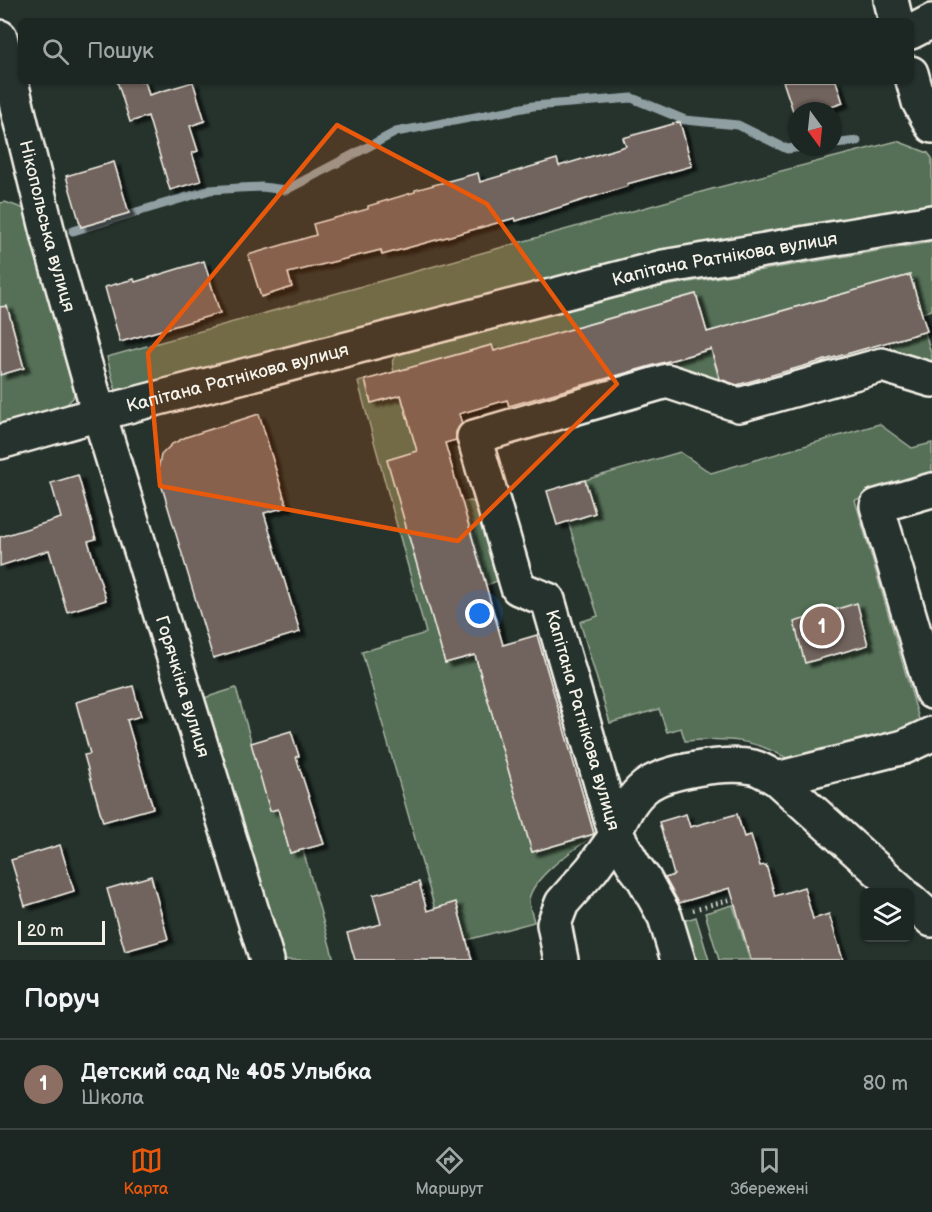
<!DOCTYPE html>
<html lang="uk">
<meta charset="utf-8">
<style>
:root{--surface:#1c2622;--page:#252e2a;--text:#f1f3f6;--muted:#a0a5a5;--line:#3a4340;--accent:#ea580c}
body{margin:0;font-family:"Balsamiq Sans",sans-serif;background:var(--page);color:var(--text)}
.controls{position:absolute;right:18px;bottom:18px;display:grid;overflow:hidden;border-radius:9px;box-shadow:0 2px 4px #0004}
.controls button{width:54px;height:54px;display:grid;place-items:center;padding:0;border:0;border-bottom:2px solid var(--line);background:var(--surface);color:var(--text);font:30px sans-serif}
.compass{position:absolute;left:788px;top:102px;width:54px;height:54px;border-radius:50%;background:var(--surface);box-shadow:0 2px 4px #0004;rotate:165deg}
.scale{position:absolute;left:18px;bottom:15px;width:87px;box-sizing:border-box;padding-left:6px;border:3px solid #f4f1e8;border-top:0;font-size:16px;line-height:21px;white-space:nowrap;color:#f4f1e8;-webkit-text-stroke:4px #26332d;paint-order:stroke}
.you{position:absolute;left:480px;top:614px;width:21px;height:21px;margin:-15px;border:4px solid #fff;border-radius:50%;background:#1a73e8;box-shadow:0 0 0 9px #1a73e833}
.badge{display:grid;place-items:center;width:39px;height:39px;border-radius:50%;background:var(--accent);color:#fff;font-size:20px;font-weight:700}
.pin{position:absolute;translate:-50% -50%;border:3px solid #fff;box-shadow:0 2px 6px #0006}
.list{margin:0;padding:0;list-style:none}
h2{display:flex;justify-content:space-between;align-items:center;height:78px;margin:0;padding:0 24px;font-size:26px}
h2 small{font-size:20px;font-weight:400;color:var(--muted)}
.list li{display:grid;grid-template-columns:39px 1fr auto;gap:18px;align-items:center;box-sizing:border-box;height:90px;padding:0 24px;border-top:2px solid var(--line)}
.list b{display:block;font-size:22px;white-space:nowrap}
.list p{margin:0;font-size:20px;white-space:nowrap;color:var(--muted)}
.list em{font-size:20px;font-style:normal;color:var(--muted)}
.icon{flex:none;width:33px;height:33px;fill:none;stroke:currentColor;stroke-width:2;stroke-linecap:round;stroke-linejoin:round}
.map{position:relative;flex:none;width:932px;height:960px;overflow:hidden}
.search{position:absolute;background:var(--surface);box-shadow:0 2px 4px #0004;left:18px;right:18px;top:18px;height:66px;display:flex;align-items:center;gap:15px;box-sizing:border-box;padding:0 21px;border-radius:9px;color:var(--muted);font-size:22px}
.sheet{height:168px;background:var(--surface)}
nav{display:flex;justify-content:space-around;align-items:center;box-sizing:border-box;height:84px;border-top:2px solid var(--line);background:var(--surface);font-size:16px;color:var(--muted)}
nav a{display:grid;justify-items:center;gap:3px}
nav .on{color:var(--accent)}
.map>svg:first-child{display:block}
.green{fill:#546f56;stroke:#a4b09f;stroke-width:1.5}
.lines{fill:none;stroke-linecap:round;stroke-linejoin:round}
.stream{stroke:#909fa2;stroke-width:9}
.building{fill:#71645d;stroke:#f4f1e8;stroke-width:1.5;filter:url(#shadow)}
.minor-casing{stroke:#f4f1e8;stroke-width:38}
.path{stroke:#f4f1e8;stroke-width:4;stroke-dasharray:1.5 4.5;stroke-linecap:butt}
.minor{stroke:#26332d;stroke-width:33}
.marked{fill:#e8590c;fill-opacity:0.2;stroke:#e8590c;stroke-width:4.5;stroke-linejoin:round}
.labels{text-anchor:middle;stroke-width:5;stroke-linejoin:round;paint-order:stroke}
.street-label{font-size:18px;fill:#f4f1e8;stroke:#26332d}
</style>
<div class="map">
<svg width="932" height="960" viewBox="0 0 932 960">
<defs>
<filter id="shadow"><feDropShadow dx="6" dy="4" stdDeviation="1.5" flood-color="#0009"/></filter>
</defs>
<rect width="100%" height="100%" fill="#26332d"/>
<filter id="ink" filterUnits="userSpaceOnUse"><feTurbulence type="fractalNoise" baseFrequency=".0167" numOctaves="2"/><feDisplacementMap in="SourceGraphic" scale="12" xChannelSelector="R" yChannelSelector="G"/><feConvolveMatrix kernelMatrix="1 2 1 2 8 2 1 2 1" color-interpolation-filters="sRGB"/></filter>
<g filter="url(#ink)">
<path class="green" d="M897,141L928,153L932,158V209L671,248L547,279L124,393H118L115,388L107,357L712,189Z
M5,202L25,209L75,388L73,398L64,407L0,424V203Z
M932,242V310L922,313L910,275L707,332L695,294L494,351L491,345L394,372L417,451L387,460L445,663L475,655L532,852L595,835L585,796L593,794L605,828C583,844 535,872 529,899C528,905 533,916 534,922L467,940L456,903L435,909L362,652L426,633L358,382L394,372C392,362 390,358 401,354L647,289Z
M925,332L932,357V375L894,361L889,343Z
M866,349L868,357L786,379L784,373Z
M711,350L722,390L767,377L770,386L738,399L680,379L674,360Z
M879,424L912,448L932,443V476L855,500L921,726L793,762C757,739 727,737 685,741L681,728L667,732L659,709L610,723L580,622L598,616L568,522L595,513L585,480L680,452L711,473Z
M471,501L476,503L498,578L497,581L487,585L464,502Z
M236,688L263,783L278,809L290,853L303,850L334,960H283L204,698Z
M733,905L750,960H719L705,913Z
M696,917L709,960H694L683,921Z"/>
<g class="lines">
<path class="stream" d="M833,144L857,141
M73,231L210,190L239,188L262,187L286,190L396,132L533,106L632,98L685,120L738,125L787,149L802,147"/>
</g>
<path class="building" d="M117,81H145L149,95L193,82L205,121L190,126L198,151L192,153L201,181L170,190L148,116L130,122Z
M783,81H836L843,103L819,111H793Z
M680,122L692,166L627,184L628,186L516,221L515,218L382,255L381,250L288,273L292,287L261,297L248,255L316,235L313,224L368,209V206L415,192V190L478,173L480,182L557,159L559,166L626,146L623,138Z
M114,162L129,213L81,227L66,176Z
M204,261L220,313L120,342L105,287L134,279L135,282Z
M910,275L927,331L737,385L720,379L711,349L509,406L507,400L459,414L462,423L456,432V440L445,443L503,645L537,635L594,834L532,852L475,655L445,663L387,460L417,451L401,395L371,403L365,380L492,345L494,351L696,294L707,332Z
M7,306L24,368L0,375V307Z
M259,414L287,507L264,513L300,632L213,658L162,487L158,470L161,455L172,444L186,437Z
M78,475L96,539L88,541L106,600L67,612L49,550L0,566V537L61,518L51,483Z
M585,480L595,513L557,525L547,491Z
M857,603L868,645L805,663L794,622Z
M133,686L141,716L127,720L153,808L103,822L84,755L90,754L76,702Z
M291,731L299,756L296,757L324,844L290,853L278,809L270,811L251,743Z
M686,814L690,827L737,814L744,837L751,835L760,866L766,865L775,896L804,887L813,919L829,914L843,960H751L730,888L679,903L665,878L674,875L659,822Z
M60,845L74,891L25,906L11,860Z
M151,876L168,939L125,951L107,889Z
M419,882L427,911L456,902L472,960H355L347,933L381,924L373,895Z"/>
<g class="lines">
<g class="minor-casing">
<g id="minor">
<path d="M891,0L896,21"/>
<path d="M911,32L932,21"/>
<path id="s1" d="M0,37L50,241L99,414L267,960"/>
<path d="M911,73L919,102L932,126"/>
<path id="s2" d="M0,442L120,408L663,267L932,222"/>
<path d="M932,490L877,506L932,692"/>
<path d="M777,779L904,747L932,734"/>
<path d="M615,832C623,816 630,799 645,787C666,770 727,762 753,767C761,769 770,775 777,779L902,892"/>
<path d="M910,900L932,920"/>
<path d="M561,960L554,924L562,903L592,869L616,836"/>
<path d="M678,960L665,917L644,879L635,867L615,832L548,600L518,588L474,437L667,381L739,405L882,365L932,380"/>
</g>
</g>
<path class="path" d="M693,910L733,899"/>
<use href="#minor" class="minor"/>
</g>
</g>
<path class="marked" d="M337,125L487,204L617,384L458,541L160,486L148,353Z"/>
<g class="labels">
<g class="street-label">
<text dy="6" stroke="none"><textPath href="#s1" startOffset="195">Нікопольська вулиця</textPath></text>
<text dy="6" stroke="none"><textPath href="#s2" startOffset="748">Капітана Ратнікова вулиця</textPath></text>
<text dy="6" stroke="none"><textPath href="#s2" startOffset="246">Капітана Ратнікова вулиця</textPath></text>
<text dy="6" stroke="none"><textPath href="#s1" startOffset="675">Горячкіна вулиця</textPath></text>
<text transform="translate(583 720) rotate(74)" y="6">Капітана Ратнікова вулиця</text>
</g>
</g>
</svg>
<div class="controls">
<button><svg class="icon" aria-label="layers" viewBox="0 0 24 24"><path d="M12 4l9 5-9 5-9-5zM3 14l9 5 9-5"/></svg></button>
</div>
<svg class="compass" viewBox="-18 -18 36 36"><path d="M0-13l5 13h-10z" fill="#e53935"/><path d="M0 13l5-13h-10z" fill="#a0a5a5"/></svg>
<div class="scale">20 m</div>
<div class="you"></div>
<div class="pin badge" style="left:822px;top:626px;background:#8d6e63">1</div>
<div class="search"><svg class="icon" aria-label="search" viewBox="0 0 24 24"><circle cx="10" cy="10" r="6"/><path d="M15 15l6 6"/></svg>Пошук</div>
</div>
<section class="sheet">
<h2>Поруч<small></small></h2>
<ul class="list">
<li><span class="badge" style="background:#8d6e63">1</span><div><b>Детский сад № 405 Улыбка</b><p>Школа</p></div><em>80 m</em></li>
</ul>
</section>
<nav>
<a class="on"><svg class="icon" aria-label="map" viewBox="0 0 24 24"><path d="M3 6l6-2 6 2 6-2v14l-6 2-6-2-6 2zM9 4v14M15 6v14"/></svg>Карта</a>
<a><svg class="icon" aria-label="directions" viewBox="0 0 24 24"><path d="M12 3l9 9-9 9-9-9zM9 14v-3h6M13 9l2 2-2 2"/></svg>Маршрут</a>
<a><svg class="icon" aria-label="saved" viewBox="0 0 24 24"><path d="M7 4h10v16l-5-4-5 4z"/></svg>Збережені</a>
</nav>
